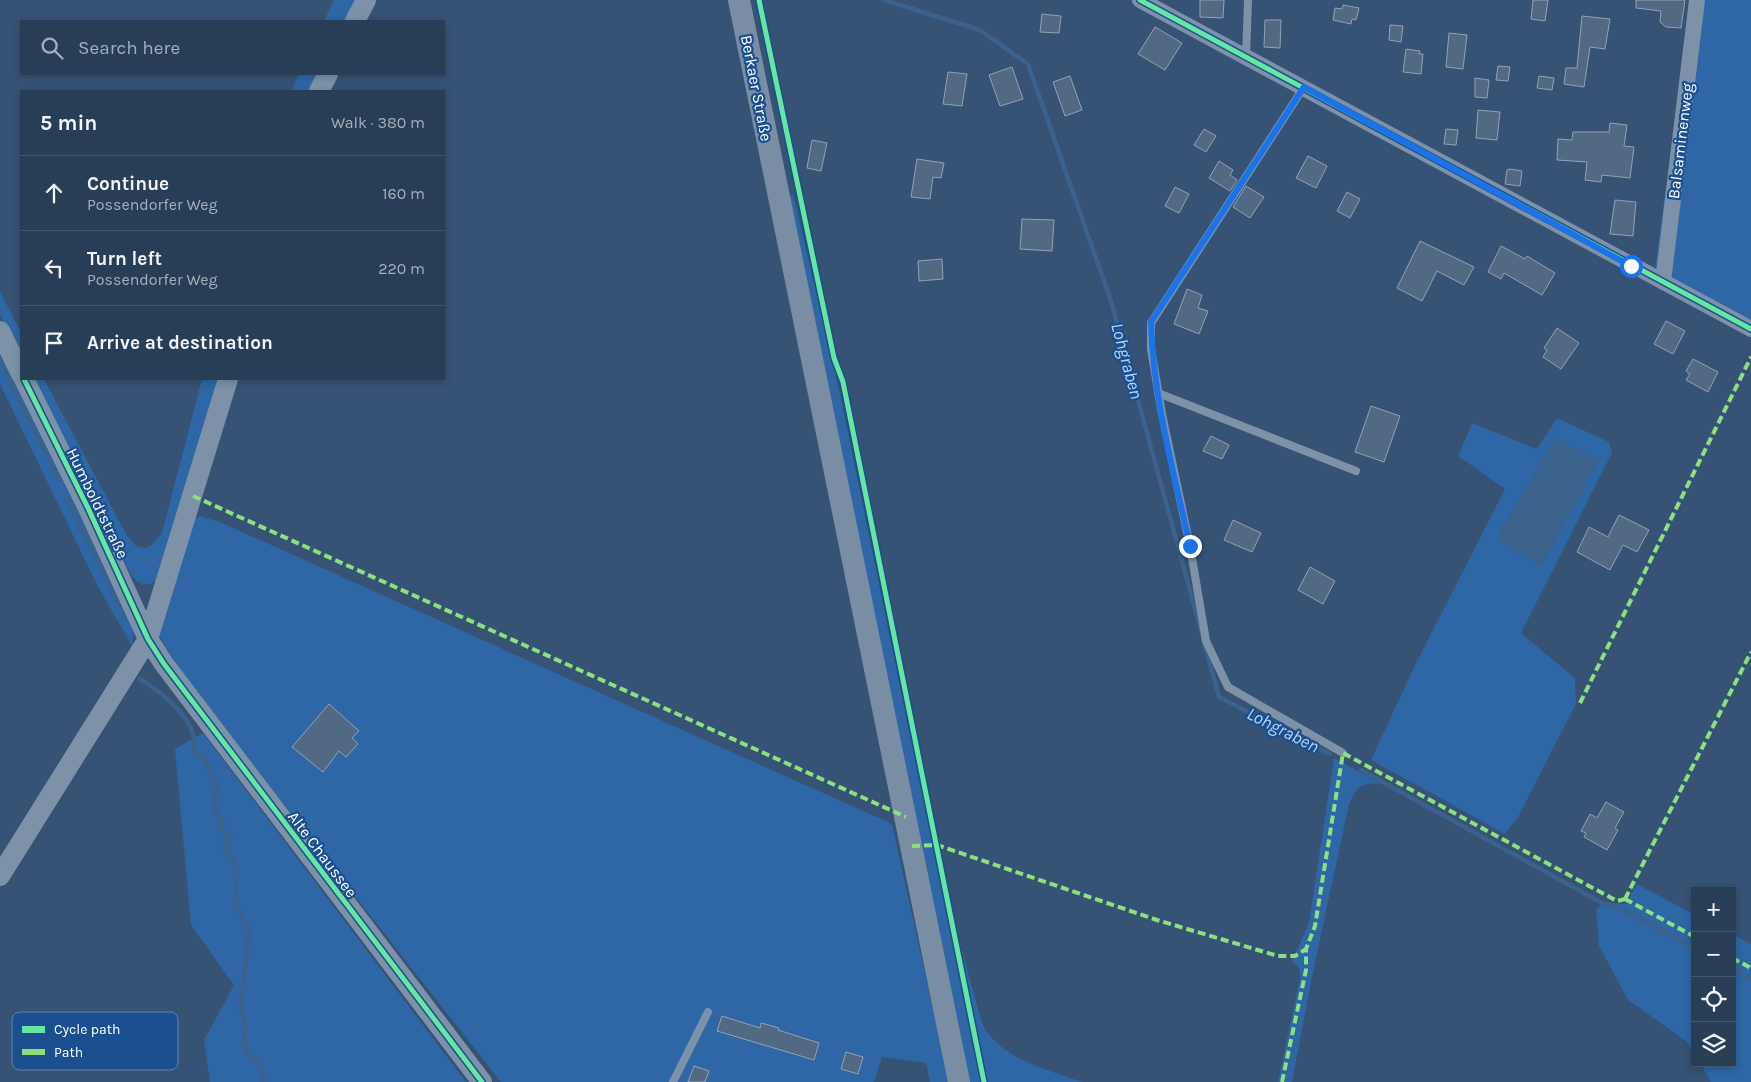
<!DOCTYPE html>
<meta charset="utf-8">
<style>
:root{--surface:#283e57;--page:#344961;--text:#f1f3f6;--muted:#a5aeba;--line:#44576d}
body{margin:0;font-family:Karla,sans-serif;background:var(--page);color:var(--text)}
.controls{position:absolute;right:15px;bottom:15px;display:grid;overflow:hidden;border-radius:0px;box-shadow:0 2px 8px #0003}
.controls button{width:45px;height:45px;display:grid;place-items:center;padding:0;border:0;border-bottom:1px solid var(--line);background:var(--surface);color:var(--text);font:25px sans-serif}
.stop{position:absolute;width:15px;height:15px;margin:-11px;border:4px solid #1a73e8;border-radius:50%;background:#fff}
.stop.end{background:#1a73e8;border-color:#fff;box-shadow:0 1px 5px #0008}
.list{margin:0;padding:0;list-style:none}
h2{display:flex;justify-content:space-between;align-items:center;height:65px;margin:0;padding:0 20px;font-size:21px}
h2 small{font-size:16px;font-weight:400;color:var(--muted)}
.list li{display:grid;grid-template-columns:32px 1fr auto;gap:15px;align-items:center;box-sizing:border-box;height:75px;padding:0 20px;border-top:1px solid var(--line)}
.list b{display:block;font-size:19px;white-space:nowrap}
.list p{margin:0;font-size:16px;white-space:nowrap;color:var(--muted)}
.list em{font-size:16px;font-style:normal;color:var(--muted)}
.icon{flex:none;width:28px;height:28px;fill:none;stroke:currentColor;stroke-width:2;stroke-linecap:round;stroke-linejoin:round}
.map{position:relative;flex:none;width:1751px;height:1082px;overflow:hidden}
.search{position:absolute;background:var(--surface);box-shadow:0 2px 8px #0003;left:20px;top:20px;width:425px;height:55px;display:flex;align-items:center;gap:12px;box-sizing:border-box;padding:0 18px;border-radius:0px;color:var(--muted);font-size:19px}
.panel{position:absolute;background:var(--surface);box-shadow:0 2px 8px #0003;left:20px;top:90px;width:425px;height:290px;border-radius:0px}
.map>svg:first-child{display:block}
.green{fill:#2f66a5}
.water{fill:#3b618d}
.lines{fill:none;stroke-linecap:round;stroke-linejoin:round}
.stream{stroke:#3b618d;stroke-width:4.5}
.building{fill:#526984;stroke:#92a2b6}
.service{stroke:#7d92a8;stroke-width:8}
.minor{stroke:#7d92a8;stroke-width:16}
.tertiary{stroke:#7d92a8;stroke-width:20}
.secondary{stroke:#798da4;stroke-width:22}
.quiet{stroke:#8de07e;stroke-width:4;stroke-dasharray:8 4;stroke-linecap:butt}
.cycleway-casing{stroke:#1b4f8f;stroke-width:8}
.cycleway{stroke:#66e7a1;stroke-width:5}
.route{stroke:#1a73e8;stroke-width:6}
.labels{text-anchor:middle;stroke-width:4.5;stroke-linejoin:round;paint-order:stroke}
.street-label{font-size:16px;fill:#fff;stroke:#1b4f8f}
.water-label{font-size:18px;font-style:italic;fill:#b5d3f5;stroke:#1b4f8f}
.key{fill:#1b4f8f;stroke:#5f84b1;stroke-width:1}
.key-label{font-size:14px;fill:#fff}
</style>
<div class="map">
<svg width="1751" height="1082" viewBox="0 0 1751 1082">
<rect width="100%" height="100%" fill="#365274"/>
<path class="green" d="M334,0H356L345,21H324Z
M1690,0H1751V324L1655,271Z
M299,74H317L309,91H291Z
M793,194L840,394L931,838L982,1023C999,1059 1047,1069 1082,1082H968L790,196Z
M0,291L21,333V357L0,314Z
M0,350L132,617L134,626L132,646L97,585L0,384Z
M32,379H44L127,536L136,546L146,548L154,543L162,533L202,379H219L158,579C147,588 140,586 131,575Z
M1557,418L1609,442L1612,453L1521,633L1575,678L1576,704L1518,817L1505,834L1371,760L1415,665L1505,489L1458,456L1472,423L1537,449Z
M199,516L220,522L892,824L949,1082H930L926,1063L882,1057L874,1082H501L185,680L159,635L191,522Z
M203,733L466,1082H210L204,1040L234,985L191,925L175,749Z
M1334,758L1381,784C1361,782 1357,787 1349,804L1313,972L1292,1082H1278L1300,978L1299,968L1292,962L1309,922Z
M1637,884L1695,915V1055L1686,1041L1628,1000L1599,946L1596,910L1604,902L1625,904Z
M1732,934L1751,944V1082H1711L1700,1063H1732Z"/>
<path class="water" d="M1555,438L1599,460L1541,566L1496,539Z"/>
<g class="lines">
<path class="stream" d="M884,0L980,30L1028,64L1111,301L1219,697L1330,754
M0,361L59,480
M68,499L126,617
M140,679C159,691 186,711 193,734C195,740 194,747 195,753L206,760L218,791L213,799L216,813L223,822L220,828L230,839L224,847L236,864L234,871L236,880L235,904L249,931L241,1006L245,1023L244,1046L249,1055L260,1062L263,1082
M1361,770L1604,904L1616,906L1695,948
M1732,969L1751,979"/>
</g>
<path class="building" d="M1200,0H1224L1223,18L1200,17Z
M1533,0H1548L1545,21L1531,19Z
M1636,0H1685L1681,28L1666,27L1660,22L1661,11L1636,8Z
M1343,5L1359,8L1356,20L1352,19L1351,24L1333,20L1335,8L1342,9Z
M1042,14L1061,16L1059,33L1040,32Z
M1582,16L1610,19L1605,49L1590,47L1584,87L1564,84L1566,68H1577Z
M1265,20H1281L1280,48L1264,47Z
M1390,25L1403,26L1401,42L1389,40Z
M1155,27L1182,43L1165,70L1138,54Z
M1449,33L1467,35L1463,69L1446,67Z
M1406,49L1420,51L1419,54H1423L1421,74L1403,72Z
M1498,66L1510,67L1508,81L1496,80Z
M1012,67L1023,99L1000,106L989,75Z
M948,72L967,74L962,106L943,104Z
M1070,76L1082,110L1065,116L1053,82Z
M1539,76L1554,78L1552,90L1537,88Z
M1475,78L1489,80L1487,98L1475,97Z
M1478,110L1500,112L1497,140L1476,138Z
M1610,123L1627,125L1624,146L1634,147L1630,178L1602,175L1601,182L1585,180L1587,162L1557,160L1558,139L1572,140L1573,132H1609Z
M1204,129L1216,136L1206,152L1194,145Z
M1446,129L1458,130L1456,145L1444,144Z
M812,140L827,143L821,171L807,168Z
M1308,156L1327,166L1316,188L1296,178Z
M917,159L944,163L941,178L933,177L930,199L911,197Z
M1219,161L1233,170L1230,175L1237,180L1230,191L1209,178Z
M1510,169L1522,171L1520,186L1505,184L1507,170Z
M1246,186L1264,197L1250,218L1233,207Z
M1175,187L1189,194L1179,213L1165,206Z
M1347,192L1360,199L1350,218L1337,211Z
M1615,200L1636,202L1633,236L1610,234Z
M1022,219L1054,220L1052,251L1020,249Z
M1420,241L1474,267L1464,285L1437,271L1422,301L1397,288Z
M1501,246L1525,259L1527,256L1555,273L1542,295L1504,273L1501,279L1488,272Z
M942,259L943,279L919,281L918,261Z
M1187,289L1202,295L1198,308L1208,311L1199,334L1174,324Z
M1666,321L1685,331L1673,354L1654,344Z
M1557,328L1579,343L1561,369L1543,357L1547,350L1544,348Z
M1693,359L1718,372L1708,392L1686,380L1690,374L1686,371Z
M1371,406L1400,416L1384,462L1355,452Z
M1211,436L1229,445L1222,459L1203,451Z
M1619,515L1649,530L1637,552L1623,545L1610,570L1577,552L1589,527L1608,537Z
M1233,520L1261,533L1252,552L1224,540Z
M1310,567L1335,581L1323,604L1298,590Z
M329,704L359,731L352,738L358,744L346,757L339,751L323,772L292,747Z
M1606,802L1624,812L1615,828L1618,830L1607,850L1584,837L1586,833L1581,831L1590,814L1597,818Z
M722,1016L760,1028L761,1023L779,1028L778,1030L819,1043L814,1060L717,1031Z
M846,1052L863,1057L858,1074L841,1069Z
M694,1066L709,1071L705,1082H688Z"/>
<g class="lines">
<path class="service" d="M1246,56L1248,0
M1304,87L1151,323V349L1162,414L1190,546L1206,641L1228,687L1343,753
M1158,393L1356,471
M673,1082L708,1012"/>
<path class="minor" d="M1140,0L1751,329
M1663,282L1697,0"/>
<path class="tertiary" d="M355,21L366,0
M319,91L328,74
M0,331L21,374
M24,379L88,508L148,639L164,664L482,1082
M0,876L148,639L228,379"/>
<path class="secondary" d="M739,0L959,1082"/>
<path class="quiet" d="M193,496L906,817
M1580,703L1751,357
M912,846L937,845L1157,920L1278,956H1295L1306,949
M1625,899L1751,652
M1625,899L1695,937
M1732,958L1751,968
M1282,1082L1306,970V949L1315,926L1343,753L1617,901L1625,899"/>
<g class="cycleway-casing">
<path id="cycleway" d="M759,0L834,358L843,382L984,1082
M1140,0L1751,329
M24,379L88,508L148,639L164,664L482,1082"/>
</g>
<use href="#cycleway" class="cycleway"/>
</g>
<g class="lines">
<path class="route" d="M1190,546C1174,473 1153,398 1151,322L1304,87L1631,266"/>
</g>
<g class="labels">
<g class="street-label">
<text transform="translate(757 88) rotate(79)" y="6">Berkaer Straße</text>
<text transform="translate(1680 141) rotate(-83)" y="6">Balsaminenweg</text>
<text transform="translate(98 503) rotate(64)" y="6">Humboldtstraße</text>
<text transform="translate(323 854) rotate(53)" y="6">Alte Chaussee</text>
</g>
<g class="water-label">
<text transform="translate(1127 361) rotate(75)" y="6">Lohgraben</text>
<text transform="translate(1283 730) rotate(27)" y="6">Lohgraben</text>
</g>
</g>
<rect x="12" y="1012" width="166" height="58" rx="8" class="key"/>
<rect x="22" y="1026" width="23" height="7" fill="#66e7a1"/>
<rect x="22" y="1049" width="23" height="6" fill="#8de07e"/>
<g class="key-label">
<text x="54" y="1034">Cycle path</text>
<text x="54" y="1057">Path</text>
</g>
</svg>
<div class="controls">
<button>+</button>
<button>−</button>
<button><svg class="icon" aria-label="locate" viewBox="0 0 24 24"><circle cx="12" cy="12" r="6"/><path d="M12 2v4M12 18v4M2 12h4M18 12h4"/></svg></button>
<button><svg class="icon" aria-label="layers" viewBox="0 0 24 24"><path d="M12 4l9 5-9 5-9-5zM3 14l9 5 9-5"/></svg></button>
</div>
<div class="stop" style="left:1631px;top:266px"></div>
<div class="stop end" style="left:1190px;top:546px"></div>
<div class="search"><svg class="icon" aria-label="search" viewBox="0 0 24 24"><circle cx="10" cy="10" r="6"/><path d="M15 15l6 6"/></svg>Search here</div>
<section class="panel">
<h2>5 min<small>Walk · 380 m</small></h2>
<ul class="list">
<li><svg class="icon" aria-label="ahead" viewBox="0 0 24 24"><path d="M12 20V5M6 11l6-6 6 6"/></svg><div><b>Continue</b><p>Possendorfer Weg</p></div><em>160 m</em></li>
<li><svg class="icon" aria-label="left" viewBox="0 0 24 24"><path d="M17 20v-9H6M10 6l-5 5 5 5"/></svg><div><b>Turn left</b><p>Possendorfer Weg</p></div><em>220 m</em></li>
<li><svg class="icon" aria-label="arrive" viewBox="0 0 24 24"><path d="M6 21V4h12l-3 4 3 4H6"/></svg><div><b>Arrive at destination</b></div></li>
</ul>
</section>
</div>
